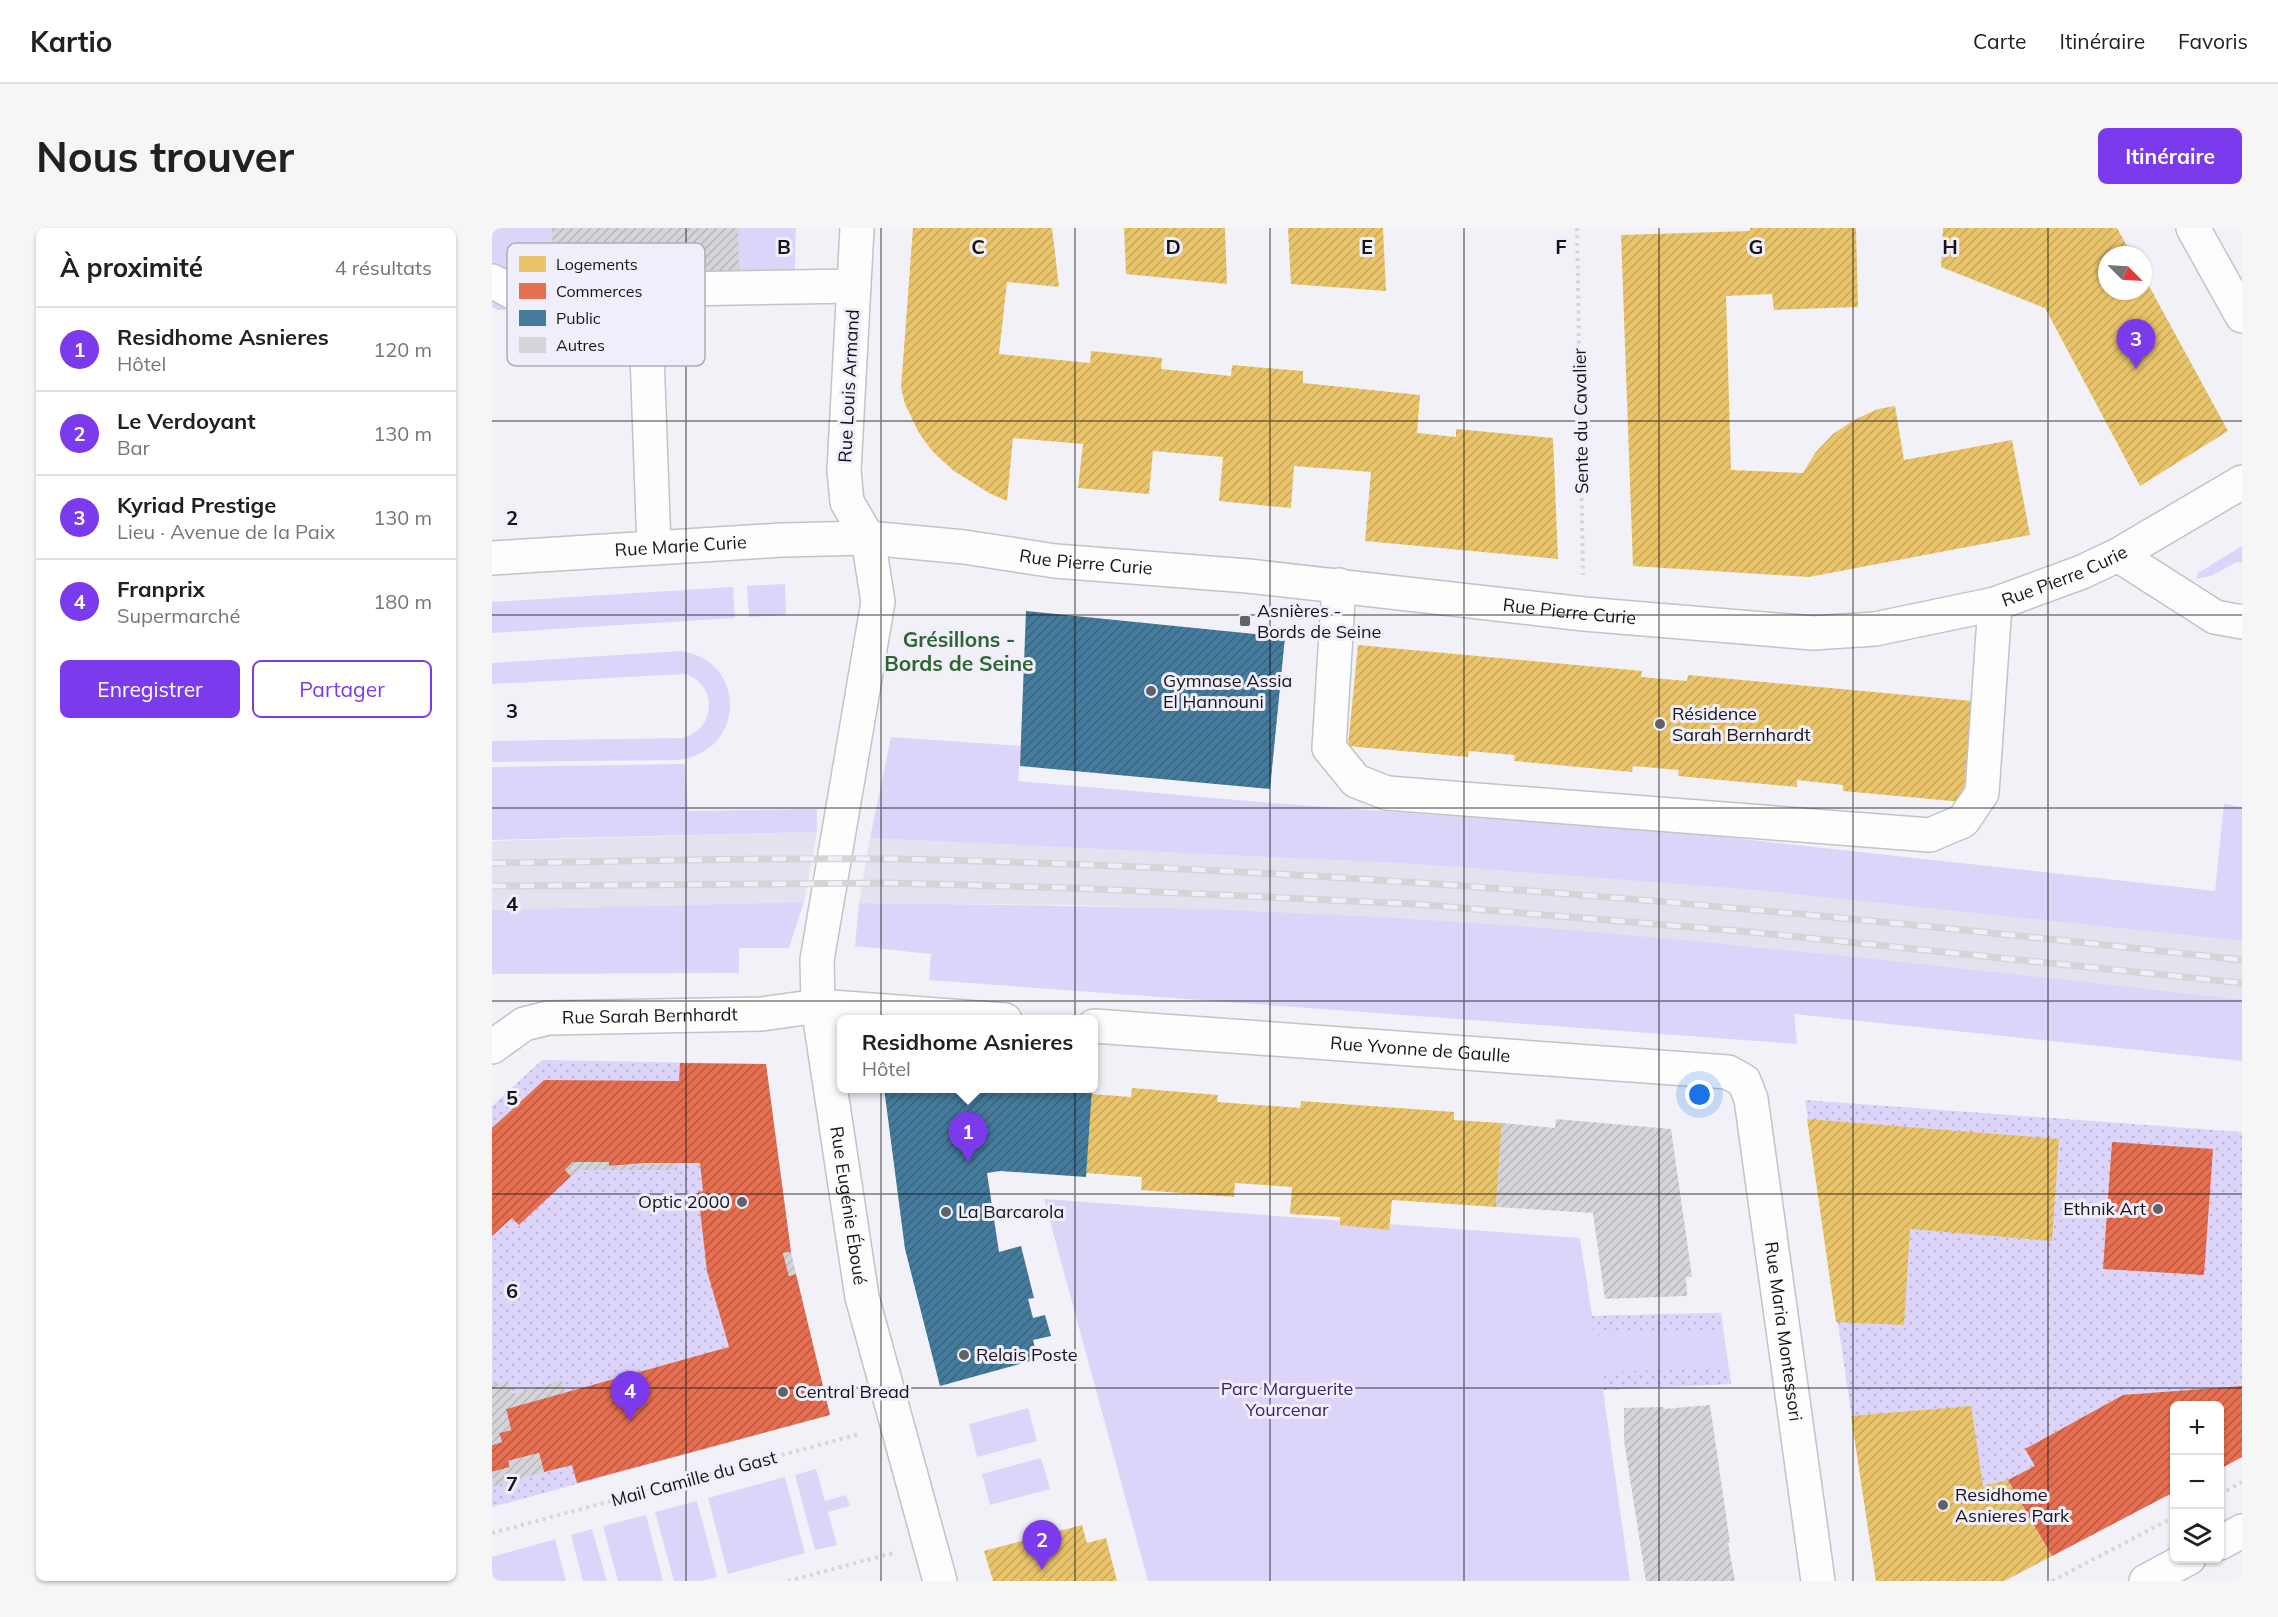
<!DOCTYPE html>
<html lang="fr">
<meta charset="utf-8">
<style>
:root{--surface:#fff;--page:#f6f6f6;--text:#202124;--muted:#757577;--line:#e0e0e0;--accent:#7c3aed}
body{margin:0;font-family:Mulish,sans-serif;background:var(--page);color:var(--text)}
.controls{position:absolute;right:18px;bottom:18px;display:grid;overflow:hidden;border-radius:9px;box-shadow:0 2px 4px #0004}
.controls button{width:54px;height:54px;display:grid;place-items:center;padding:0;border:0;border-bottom:2px solid var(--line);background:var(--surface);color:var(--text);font:30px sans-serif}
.compass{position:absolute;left:1606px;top:18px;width:54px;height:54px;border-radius:50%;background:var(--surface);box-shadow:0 2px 4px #0004;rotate:114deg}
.you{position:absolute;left:1208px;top:867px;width:21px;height:21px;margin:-15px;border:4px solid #fff;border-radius:50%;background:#1a73e8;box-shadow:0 0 0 9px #1a73e833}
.badge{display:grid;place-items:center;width:39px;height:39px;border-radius:50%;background:var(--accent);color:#fff;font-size:20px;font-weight:700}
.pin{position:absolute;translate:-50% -50px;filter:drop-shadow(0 2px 3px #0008)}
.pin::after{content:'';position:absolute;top:32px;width:21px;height:18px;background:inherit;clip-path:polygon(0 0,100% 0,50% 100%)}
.popup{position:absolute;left:345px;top:787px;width:261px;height:78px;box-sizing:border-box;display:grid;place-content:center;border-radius:9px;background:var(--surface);filter:drop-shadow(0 2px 4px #0005);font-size:20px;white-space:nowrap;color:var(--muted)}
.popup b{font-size:22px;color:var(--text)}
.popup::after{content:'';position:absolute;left:50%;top:100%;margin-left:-12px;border:12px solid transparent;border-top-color:var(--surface)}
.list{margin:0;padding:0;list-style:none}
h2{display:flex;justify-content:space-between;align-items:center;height:78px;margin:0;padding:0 24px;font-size:26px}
h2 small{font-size:20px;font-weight:400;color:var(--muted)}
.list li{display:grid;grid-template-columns:39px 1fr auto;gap:18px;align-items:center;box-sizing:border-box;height:84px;padding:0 24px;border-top:2px solid var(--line)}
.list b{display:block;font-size:22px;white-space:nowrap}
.list p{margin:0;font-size:20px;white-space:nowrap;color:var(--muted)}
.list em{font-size:20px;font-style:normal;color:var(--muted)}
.actions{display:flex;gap:12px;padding:18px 24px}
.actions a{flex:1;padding:14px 0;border:2px solid var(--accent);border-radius:9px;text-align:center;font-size:21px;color:var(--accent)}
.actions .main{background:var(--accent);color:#fff}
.icon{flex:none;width:33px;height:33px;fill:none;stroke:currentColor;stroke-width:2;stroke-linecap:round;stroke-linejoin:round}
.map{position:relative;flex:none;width:1750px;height:1353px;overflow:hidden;border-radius:9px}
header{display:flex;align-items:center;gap:36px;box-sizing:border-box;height:84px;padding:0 30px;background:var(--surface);border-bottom:2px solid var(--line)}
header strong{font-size:28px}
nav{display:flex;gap:33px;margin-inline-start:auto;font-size:21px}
.intro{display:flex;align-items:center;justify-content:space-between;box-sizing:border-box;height:144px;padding:0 36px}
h1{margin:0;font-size:42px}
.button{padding:15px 27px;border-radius:9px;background:var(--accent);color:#fff;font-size:21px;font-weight:700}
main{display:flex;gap:36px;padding:0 36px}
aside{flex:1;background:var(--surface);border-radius:9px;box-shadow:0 2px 4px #0004}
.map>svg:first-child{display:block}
.built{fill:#e4e2ef}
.green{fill:#ddd4fa}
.garden{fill:url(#garden-dots)}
.homes{fill:url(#homes-hatch)}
.shops{fill:url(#shops-hatch)}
.public{fill:url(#public-hatch)}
.building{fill:url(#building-hatch)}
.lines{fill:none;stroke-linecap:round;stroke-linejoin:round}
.minor-casing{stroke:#c3c2c7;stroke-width:36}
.path{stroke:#d6d6d8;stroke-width:4;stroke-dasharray:3 4.5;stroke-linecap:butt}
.minor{stroke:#fdfdfe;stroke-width:33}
.rail-casing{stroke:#d5d5d7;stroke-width:7}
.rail{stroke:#f0eefa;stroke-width:4.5;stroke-dasharray:14;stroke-linecap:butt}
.grid{fill:none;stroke:#151418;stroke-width:1.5;stroke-opacity:0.55}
.poi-dot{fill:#626166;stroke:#f0eefa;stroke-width:2}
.labels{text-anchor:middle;stroke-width:6;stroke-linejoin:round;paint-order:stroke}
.street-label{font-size:18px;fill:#151418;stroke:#f0eefa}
.poi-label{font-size:18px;fill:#151418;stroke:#f0eefa;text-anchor:start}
.park-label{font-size:18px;fill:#3c216d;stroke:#f0eefa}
.quarter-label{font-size:21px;font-weight:bold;fill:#2f6532;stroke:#f0eefa}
.key{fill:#f0eefa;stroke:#aeadb6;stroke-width:1.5}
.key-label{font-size:16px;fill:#151418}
.grid-label{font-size:20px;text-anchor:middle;font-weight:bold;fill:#151418;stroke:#f0eefa;stroke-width:6;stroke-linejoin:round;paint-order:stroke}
</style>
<header>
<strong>Kartio</strong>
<nav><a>Carte</a><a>Itinéraire</a><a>Favoris</a></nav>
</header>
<div class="intro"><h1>Nous trouver</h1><a class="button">Itinéraire</a></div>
<main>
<aside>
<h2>À proximité<small>4 résultats</small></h2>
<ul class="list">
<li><span class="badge">1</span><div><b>Residhome Asnieres</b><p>Hôtel</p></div><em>120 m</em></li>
<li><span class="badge">2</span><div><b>Le Verdoyant</b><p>Bar</p></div><em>130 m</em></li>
<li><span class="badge">3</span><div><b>Kyriad Prestige</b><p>Lieu · Avenue de la Paix</p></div><em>130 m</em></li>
<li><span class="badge">4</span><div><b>Franprix</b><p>Supermarché</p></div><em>180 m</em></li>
</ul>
<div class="actions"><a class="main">Enregistrer</a><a>Partager</a></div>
</aside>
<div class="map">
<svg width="1750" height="1353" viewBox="0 0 1750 1353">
<defs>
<pattern id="garden-dots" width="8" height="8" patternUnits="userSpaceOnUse" patternTransform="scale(1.5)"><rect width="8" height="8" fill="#ddd4fa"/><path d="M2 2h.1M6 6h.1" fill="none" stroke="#bdb5d6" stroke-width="1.8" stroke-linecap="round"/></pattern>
<pattern id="homes-hatch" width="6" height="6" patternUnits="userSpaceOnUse" patternTransform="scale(1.5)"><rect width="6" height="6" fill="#e9c46a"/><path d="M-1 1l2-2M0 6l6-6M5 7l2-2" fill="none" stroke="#c7a85b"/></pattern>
<pattern id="shops-hatch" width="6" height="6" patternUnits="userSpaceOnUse" patternTransform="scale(1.5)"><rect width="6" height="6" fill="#e76f51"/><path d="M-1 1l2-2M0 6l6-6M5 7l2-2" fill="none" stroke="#ba5a42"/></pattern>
<pattern id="public-hatch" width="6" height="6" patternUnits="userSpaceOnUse" patternTransform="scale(1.5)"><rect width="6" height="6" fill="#457b9d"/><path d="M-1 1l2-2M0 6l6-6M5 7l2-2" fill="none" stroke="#38647f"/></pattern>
<pattern id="building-hatch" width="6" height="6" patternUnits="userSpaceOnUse" patternTransform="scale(1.5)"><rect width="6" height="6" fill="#d5d4d9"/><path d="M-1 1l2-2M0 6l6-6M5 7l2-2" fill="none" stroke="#b6b5ba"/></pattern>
</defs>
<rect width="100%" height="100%" fill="#f2f1f7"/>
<path class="built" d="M325,604L312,674L0,682V613Z
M378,610L924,636L1263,662L1750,713V777L1258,718L921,691L581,677L367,675Z"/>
<path class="green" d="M0,0H304L302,73L6,82L0,79Z
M1750,318V335L1745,334L1719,348L1704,351L1706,345Z
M293,356L294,387L257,389L255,358Z
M241,359L243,390L0,405V374Z
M189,423C256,433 254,525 185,532L0,534V513L190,510C224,502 227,457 193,446L0,456V435Z
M399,509L529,518L526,553L781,575L1205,606L1723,663L1732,576L1750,579V713L1263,662L924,636L378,610Z
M193,536L196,583L325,581V604L0,612V539Z
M312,674L297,720H247V745L0,746V682Z
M367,675C552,677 736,680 921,691C1184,707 1446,738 1707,767L1750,772V833L1302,786L1305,816L437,752L439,726L363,718Z
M552,971L1088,1010L1100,1088L1229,1085L1239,1156L1111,1162L1138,1353H656Z
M536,1180L545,1213L485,1229L477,1196Z
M549,1230L558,1261L498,1277L490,1246Z
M324,1241L333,1273L354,1267L358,1278L336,1284L345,1317L323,1322L303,1247Z
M293,1249L313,1325L236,1346L216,1270Z
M205,1273L225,1349L210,1353H182L163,1284Z
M154,1287L171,1353H126L111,1298Z
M100,1301L115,1353H91L79,1307Z
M63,1311L74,1353H0V1329Z"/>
<path class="garden" d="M50,832L274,836L299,1024L309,1077L338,1187L0,1279V878Z
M1313,872L1750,904V1229L1728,1241V1178H1682V1264L1512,1353H1384Z
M1229,1085L1231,1102L1102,1107L1100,1088Z
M1237,1140L1239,1156L1111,1162L1108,1144Z"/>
<path class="homes" d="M421,0H560L567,59L515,54L507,126L598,135L599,123L670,130L669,141L739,148L740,137L811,143V155L928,167L925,205L964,209V201L1061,210L1066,331L873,313L879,244L802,238L799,280L727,273L731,229L661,223L657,266L586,260L591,216L521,210L515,273L497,265L462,243L441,224L427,205L413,176L409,160Z
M632,0H733L735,56L634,46Z
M796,0H891L894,63L799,56Z
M1258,0H1364L1366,79L1282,82L1280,66L1234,68L1239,242L1311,245L1323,225L1341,206L1362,192L1386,181L1403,178L1412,232L1520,212L1538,307L1317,349L1141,338L1129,7L1258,3Z
M1451,0H1625L1640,27H1615V63H1651V47L1736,203L1648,258L1553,80L1449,39Z
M866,417L1150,443L1149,449L1195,453L1196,447L1480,473L1471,574L1351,563V557L1305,552V559L1186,548L1187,542L1141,538L1140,544L1022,533L1023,527L977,523L976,529L856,518Z
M640,860L726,867L725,874L808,880L809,873L962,884V892L1010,895L1004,979L900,972L897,1002L848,997V989L798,986L800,959L743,955L742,969L649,962L650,949L594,945L599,866L639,869Z
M1315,891L1567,911L1560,1013L1418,1001L1412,1097L1344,1094Z
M1479,1178L1491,1258L1516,1252L1560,1328L1512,1353H1384L1359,1188Z
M590,1297L595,1315L614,1310L625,1353H501L492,1323Z"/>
<path class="shops" d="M188,835L274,836L299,1024L291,1025L297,1048L304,1046L338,1187L85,1255L80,1237L52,1244L47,1225L16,1233L18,1239L0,1244V1217L10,1214L7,1205L19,1202L14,1181L237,1119L215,1043L206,964L211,963L208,935H153L117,938V934H81L73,942L79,948L27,997L20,990L0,1008V900L52,852L187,853Z
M1620,914L1721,921L1712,1047L1611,1041Z
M1750,1158V1229L1728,1241V1178H1682V1264L1560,1328L1516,1252L1543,1238L1533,1221L1631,1167Z"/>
<path class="public" d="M534,383L793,409L778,561L528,538Z
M392,860H600L594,949L508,943L495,945L507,1024L529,1018L542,1070L536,1071L541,1090L553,1087L559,1108L541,1112L546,1131L448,1158L413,1021Z"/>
<path class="building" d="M60,0H246L247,46L62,53Z
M1064,891L1179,901L1200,1049H1194L1195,1068L1113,1071L1101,985L1004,979L1010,895L1063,900Z
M81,934H117V938L185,935V942H88L79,948L73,942Z
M299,1024L304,1046L297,1048L291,1025Z
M16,1153L20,1166L70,1153L73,1164L14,1181L19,1202L7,1205L10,1214L0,1217V1157Z
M1218,1177L1238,1315H1236L1243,1353H1154L1132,1212V1180L1171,1179L1172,1181Z
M47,1225L52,1244L2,1258L0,1244L18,1239L16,1233Z"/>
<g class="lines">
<g class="minor-casing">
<g id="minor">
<path id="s1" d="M365,0L352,243L355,274L376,310L386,374L325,732L326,778L370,1069L448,1353"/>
<path d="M1701,0L1750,88"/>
<path d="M0,53L20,64L362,58"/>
<path d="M155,126L162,320"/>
<path d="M1626,327L1723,389L1750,394"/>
<path id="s2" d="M0,330L290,312L376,310L472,319L563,333L756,348L1092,386L1321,405L1383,401L1503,376L1590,344L1626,327L1750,254"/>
<path d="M847,357L837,520L864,553L895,565L1438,607L1471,593L1490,565L1503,376"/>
<path id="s3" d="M602,798L1236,844L1252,853L1259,871L1326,1353"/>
<path id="s4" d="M0,819L32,796L56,790L270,786L326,778L513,792"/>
<path d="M1728,1315L1750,1303"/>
<path d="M1654,1353L1697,1330"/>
</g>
</g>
<path class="path" d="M1085,0L1091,347
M1728,1266L1750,1254
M0,1305L368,1206
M296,1353L401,1325
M1560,1353L1682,1289"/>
<use href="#minor" class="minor"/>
<g class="rail-casing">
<path id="rail" d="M0,635C135,634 271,629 405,631C855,640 1303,682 1750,732
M0,658L399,655L581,660L922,676L1259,704L1750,755"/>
</g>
<use href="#rail" class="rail"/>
</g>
<path class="grid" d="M194,0V1353M389,0V1353M583,0V1353M778,0V1353M972,0V1353M1167,0V1353M1361,0V1353M1556,0V1353M0,193H1750M0,387H1750M0,580H1750M0,773H1750M0,966H1750M0,1160H1750"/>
<g class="poi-dot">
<rect x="747" y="387" width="12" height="12" rx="3"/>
<circle cx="659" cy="463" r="6"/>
<circle cx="1168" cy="496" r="6"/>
<circle cx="250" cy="974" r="6"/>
<circle cx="1666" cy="981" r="6"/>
<circle cx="454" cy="984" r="6"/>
<circle cx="472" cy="1127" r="6"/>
<circle cx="291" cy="1164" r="6"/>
<circle cx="1451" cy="1277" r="6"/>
</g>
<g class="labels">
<g class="street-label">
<text transform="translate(357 158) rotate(-87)" y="6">Rue Louis Armand</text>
<text transform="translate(1089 193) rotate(-91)" y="6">Sente du Cavalier</text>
<text dy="6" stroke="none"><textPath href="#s2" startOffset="189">Rue Marie Curie</textPath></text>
<text dy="6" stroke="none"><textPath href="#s2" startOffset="596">Rue Pierre Curie</textPath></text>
<text dy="6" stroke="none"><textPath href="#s2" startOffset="1586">Rue Pierre Curie</textPath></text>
<text dy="6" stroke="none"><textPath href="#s2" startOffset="1082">Rue Pierre Curie</textPath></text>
<text dy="6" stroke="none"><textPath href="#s4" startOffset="166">Rue Sarah Bernhardt</textPath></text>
<text dy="6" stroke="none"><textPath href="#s3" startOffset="327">Rue Yvonne de Gaulle</textPath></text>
<text dy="6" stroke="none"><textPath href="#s1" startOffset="992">Rue Eugénie Éboué</textPath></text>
<text dy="6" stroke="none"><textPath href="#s3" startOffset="908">Rue Maria Montessori</textPath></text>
<text transform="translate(202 1251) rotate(-15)" y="6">Mail Camille du Gast</text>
</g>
<g class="poi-label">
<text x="765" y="389">Asnières -<tspan x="765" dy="21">Bords de Seine</tspan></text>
<text x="671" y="459">Gymnase Assia<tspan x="671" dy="21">El Hannouni</tspan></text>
<text x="1180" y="492">Résidence<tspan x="1180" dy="21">Sarah Bernhardt</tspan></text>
<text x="238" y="980" text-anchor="end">Optic 2000</text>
<text x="1654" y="987" text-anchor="end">Ethnik Art</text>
<text x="466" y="990">La Barcarola</text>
<text x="484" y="1133">Relais Poste</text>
<text x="303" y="1170">Central Bread</text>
<text x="1463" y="1273">Residhome<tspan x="1463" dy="21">Asnieres Park</tspan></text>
</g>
<g class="park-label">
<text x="795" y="1167">Parc Marguerite<tspan x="795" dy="21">Yourcenar</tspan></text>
</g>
<g class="quarter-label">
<text x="467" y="419">Grésillons -<tspan x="467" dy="24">Bords de Seine</tspan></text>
</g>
</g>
<rect x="15" y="15" width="198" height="123" rx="9" class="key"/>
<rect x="27" y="28" width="27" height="16" fill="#e9c46a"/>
<rect x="27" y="55" width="27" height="16" fill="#e76f51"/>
<rect x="27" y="82" width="27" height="16" fill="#457b9d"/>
<rect x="27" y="109" width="27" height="16" fill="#d5d4d9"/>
<g class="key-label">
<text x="64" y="42">Logements</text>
<text x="64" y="69">Commerces</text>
<text x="64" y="96">Public</text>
<text x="64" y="123">Autres</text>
</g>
<g class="grid-label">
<text x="292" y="26">B</text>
<text x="486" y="26">C</text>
<text x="681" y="26">D</text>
<text x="875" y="26">E</text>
<text x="1069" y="26">F</text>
<text x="1264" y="26">G</text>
<text x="1458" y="26">H</text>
<text x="20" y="297">2</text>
<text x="20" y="490">3</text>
<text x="20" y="683">4</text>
<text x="20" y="877">5</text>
<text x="20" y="1070">6</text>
<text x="20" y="1263">7</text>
</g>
</svg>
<div class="controls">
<button>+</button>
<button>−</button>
<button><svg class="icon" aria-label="layers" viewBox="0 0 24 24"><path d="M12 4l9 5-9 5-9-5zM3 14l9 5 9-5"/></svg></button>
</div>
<svg class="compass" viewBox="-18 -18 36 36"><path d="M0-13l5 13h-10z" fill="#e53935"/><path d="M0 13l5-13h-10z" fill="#757577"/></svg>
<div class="you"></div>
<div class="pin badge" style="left:476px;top:934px">1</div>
<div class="popup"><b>Residhome Asnieres</b>Hôtel</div>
<div class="pin badge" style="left:550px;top:1342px">2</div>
<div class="pin badge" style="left:1644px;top:141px">3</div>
<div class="pin badge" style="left:138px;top:1193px">4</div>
</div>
</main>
